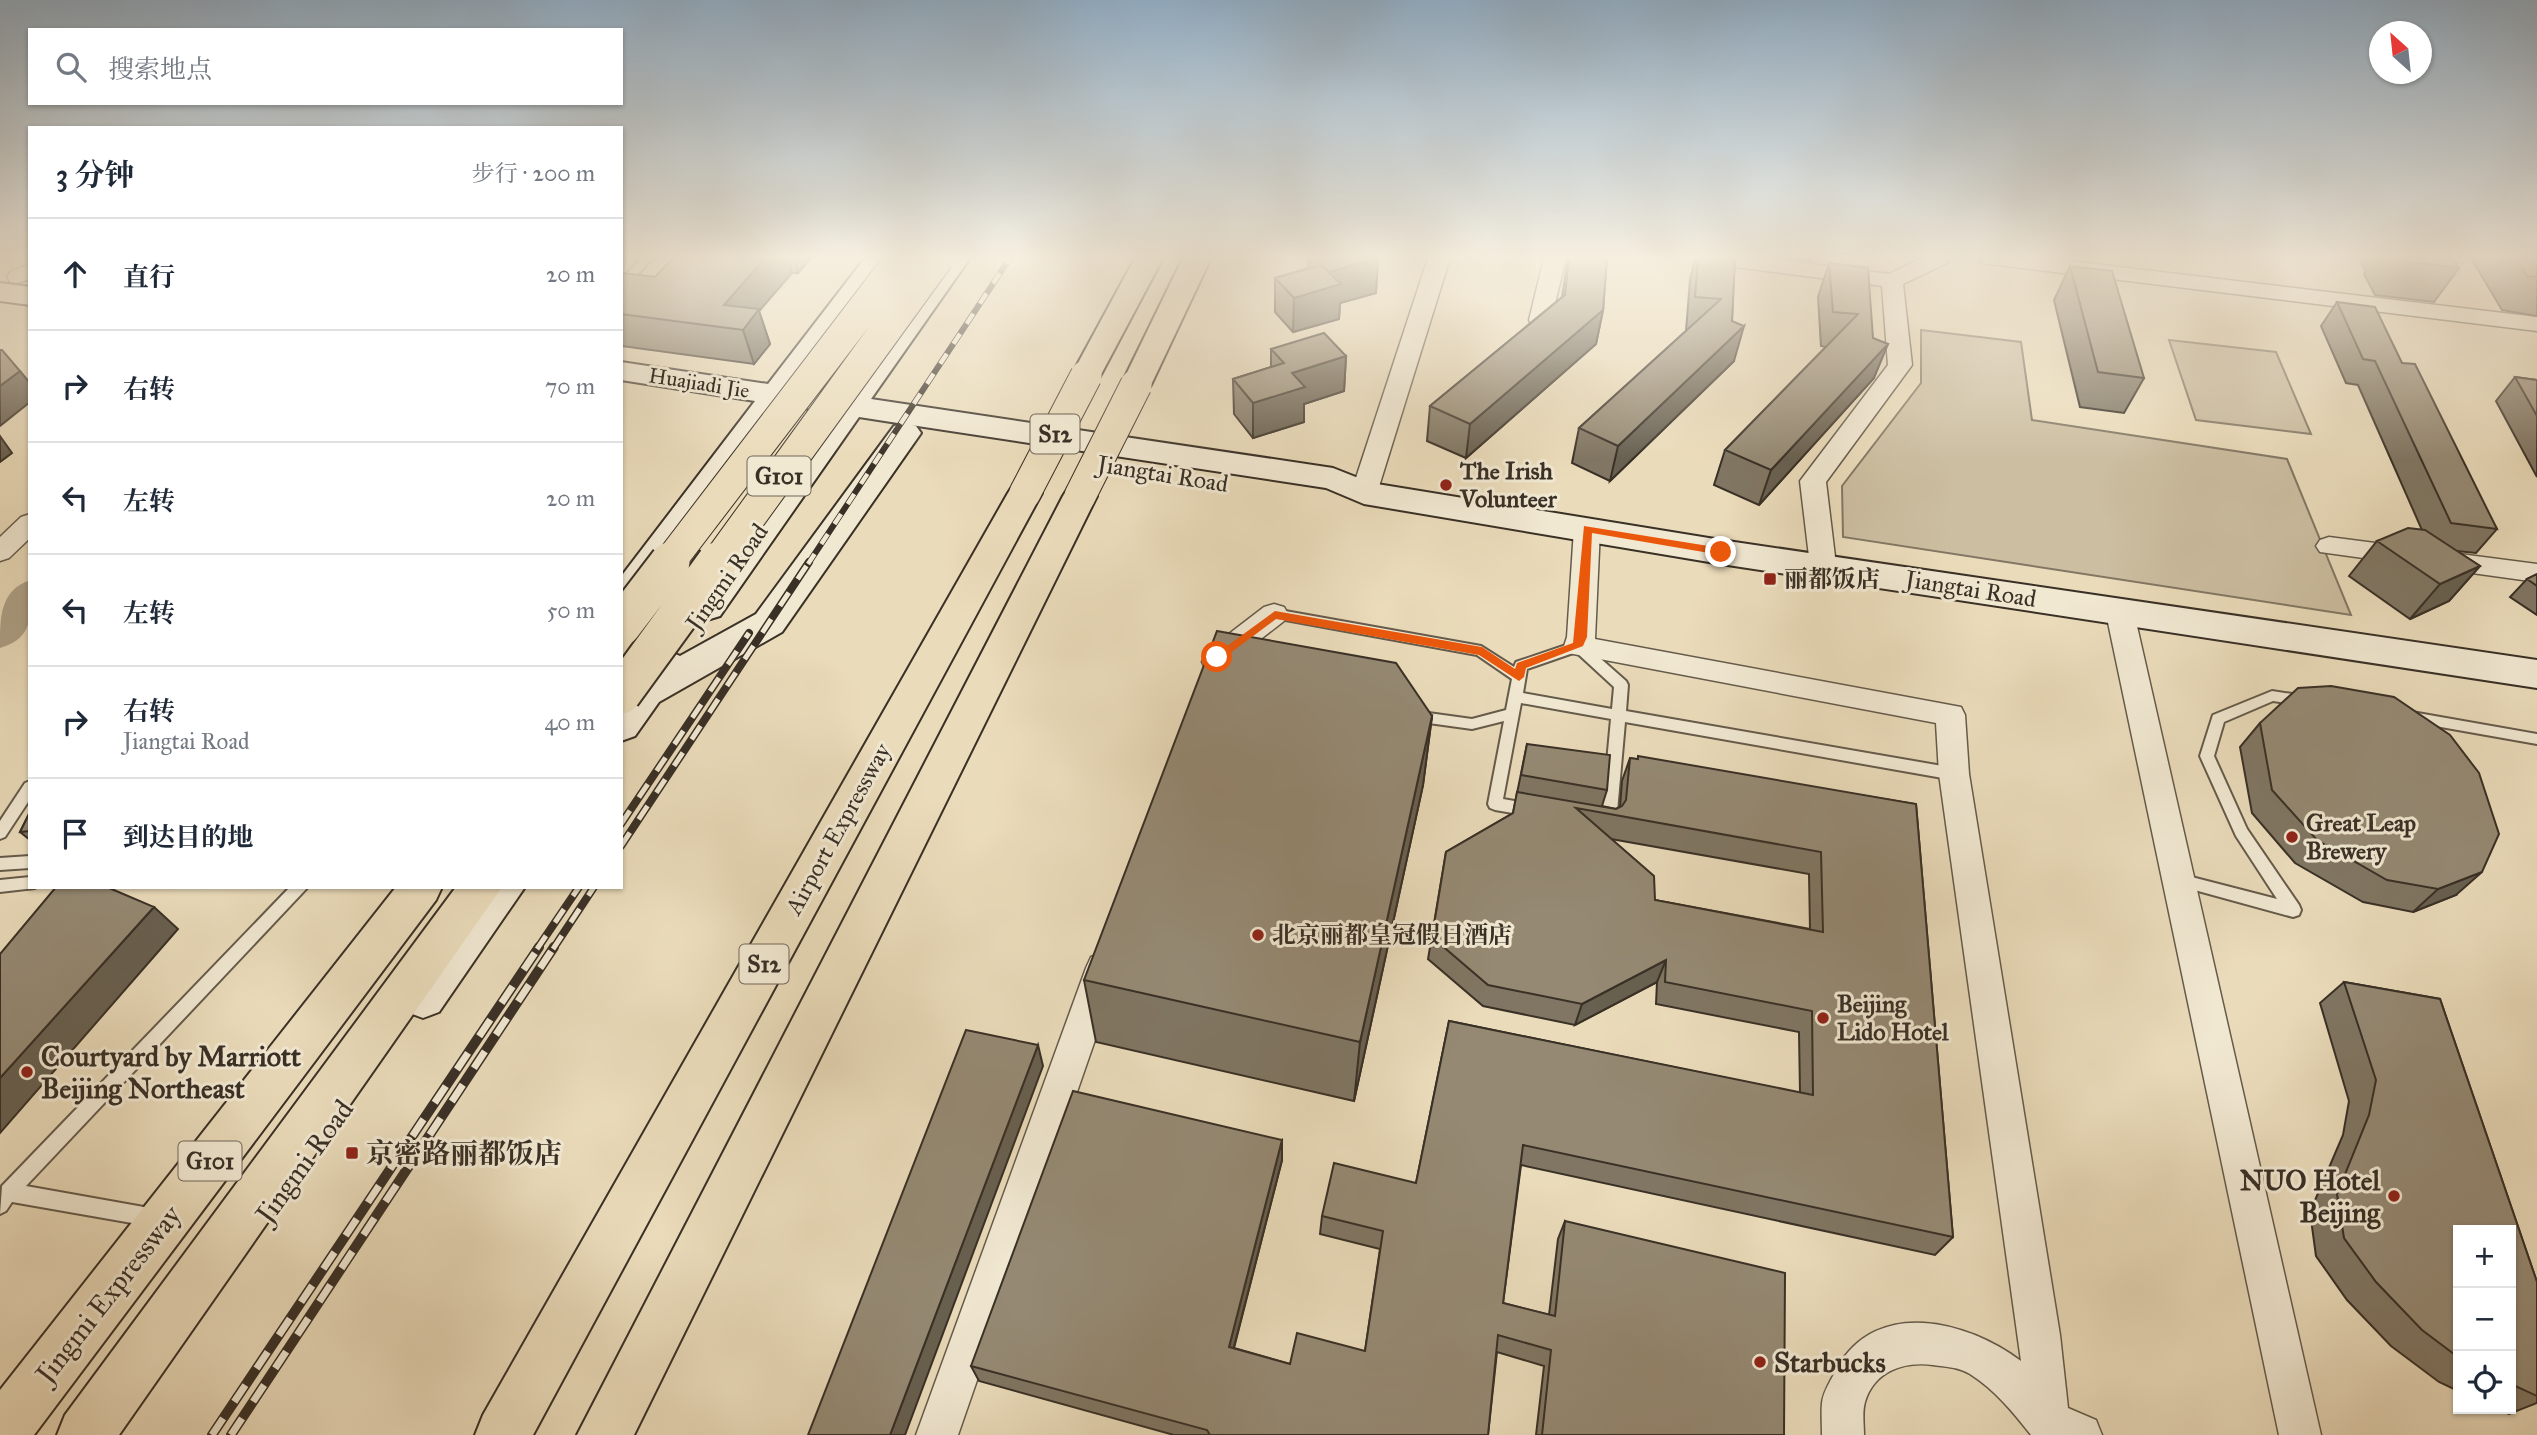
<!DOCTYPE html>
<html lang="zh">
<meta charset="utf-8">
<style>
:root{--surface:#fff;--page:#f6f6f7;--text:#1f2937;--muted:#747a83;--line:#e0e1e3}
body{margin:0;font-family:"IM FELL Great Primer","Noto Serif SC",serif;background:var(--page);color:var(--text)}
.controls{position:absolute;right:21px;bottom:21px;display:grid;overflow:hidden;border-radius:0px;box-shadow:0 2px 5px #0004}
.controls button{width:63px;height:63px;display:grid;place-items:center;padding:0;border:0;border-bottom:2px solid var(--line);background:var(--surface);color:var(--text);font:35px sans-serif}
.compass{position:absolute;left:2369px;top:21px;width:63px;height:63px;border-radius:50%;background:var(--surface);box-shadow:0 2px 5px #0004;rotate:333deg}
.stop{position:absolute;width:21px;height:21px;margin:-16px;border:5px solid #ea580c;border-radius:50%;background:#fff}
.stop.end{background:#ea580c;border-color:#fff;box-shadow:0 2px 7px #0008}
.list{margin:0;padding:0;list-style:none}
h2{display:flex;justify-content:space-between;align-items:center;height:91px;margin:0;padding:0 28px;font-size:30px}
h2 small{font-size:23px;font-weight:400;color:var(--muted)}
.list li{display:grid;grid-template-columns:46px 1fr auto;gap:21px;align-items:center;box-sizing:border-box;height:112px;padding:0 28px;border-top:2px solid var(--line)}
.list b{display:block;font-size:26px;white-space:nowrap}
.list p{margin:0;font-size:23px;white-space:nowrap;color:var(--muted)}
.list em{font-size:23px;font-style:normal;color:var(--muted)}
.icon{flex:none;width:38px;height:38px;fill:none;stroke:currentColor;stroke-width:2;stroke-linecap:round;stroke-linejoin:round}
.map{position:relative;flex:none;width:2537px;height:1435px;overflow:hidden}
.search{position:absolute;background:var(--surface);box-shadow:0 2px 5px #0004;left:28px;top:28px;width:595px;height:77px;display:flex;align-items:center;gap:18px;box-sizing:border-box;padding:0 24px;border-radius:0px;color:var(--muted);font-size:26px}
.panel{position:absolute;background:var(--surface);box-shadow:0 2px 5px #0004;left:28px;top:126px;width:595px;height:763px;border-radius:0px}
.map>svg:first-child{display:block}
.green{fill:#ccbea1;stroke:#827764;stroke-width:2}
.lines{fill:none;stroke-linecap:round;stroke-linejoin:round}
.river{fill:#aea188;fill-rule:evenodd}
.service-casing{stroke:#655b4b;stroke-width:4}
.minor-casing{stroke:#655b4b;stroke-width:3}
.secondary-casing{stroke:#393026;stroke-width:4}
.trunk-casing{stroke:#393026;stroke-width:4}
.motorway-casing{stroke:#393026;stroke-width:4}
.service{fill:#f1e8d2;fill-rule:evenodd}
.minor{fill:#f1e8d2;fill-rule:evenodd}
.secondary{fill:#f1e8d2;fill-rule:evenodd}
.trunk{fill:#eadbba;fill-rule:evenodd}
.motorway{fill:#eadbba;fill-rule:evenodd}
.rail-far2-casing{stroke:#393026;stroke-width:6}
.rail-far1-casing{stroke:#393026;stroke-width:8}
.rail-casing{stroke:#393026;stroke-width:10}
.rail-far2{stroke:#f1e8d2;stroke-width:4.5;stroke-dasharray:12;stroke-linecap:butt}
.rail-far1{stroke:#f1e8d2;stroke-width:5;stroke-dasharray:16;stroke-linecap:butt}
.rail{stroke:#f1e8d2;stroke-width:7;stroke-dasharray:20;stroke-linecap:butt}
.trunk-bridge-far1-casing{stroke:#393026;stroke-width:33;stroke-linecap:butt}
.trunk-bridge-casing{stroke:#393026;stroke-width:43;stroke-linecap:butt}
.motorway-bridge-casing{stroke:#393026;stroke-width:33;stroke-linecap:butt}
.trunk-bridge-far1{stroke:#eadbba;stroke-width:31}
.trunk-bridge{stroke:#eadbba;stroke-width:39}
.motorway-bridge{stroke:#eadbba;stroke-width:31}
.wall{fill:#807663;stroke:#393026;stroke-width:2;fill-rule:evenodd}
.shaded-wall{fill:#686050;stroke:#393026;stroke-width:2}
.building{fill:#958973;stroke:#393026;stroke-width:2;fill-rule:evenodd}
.route{fill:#ea580c}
.poi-dot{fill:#8f2418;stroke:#f1e8d2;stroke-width:2.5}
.labels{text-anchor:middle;stroke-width:6;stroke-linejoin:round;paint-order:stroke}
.far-street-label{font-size:21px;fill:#393026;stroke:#f1e8d2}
.shield{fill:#f1e8d2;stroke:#70675a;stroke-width:2}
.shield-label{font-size:23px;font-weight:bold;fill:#393026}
.poi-label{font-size:24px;font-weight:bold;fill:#393026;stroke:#f1e8d2;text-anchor:start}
.street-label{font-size:24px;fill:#393026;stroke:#f1e8d2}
.near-poi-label{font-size:28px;font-weight:bold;fill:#393026;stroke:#f1e8d2;text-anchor:start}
.near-street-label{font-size:28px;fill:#393026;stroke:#f1e8d2}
</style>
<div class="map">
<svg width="2537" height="1435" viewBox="0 0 2537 1435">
<rect width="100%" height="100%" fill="#eadbba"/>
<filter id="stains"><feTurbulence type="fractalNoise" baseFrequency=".00286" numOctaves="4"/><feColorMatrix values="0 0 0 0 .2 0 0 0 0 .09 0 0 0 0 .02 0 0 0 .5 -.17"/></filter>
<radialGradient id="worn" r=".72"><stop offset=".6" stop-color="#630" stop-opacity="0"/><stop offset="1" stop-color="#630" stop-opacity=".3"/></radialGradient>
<path class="green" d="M1921,330L2021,342L2032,420L2287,459L2351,615L1843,537L1842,486L1921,383Z
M2169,340L2276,352L2311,434L2196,420Z"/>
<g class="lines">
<path class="river" d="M30,580C30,612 37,637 0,648C0,616 0,591 30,580Z"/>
<g class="service-casing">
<path id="service" d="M642,258H653L625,288L621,289V280Z
M1274,609L1481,646L1514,667L1516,662L1578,641L1583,643L1626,681L1628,685L1626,711L1954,768L1959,770L1961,774L1959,778L1954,780L1625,722L1616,823L1614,827L1609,829L1495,810L1490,808L1488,804L1504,721L1472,729L1414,721L1407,716L1414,711L1472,719L1506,710L1512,679L1477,655L1269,617L1267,614L1269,611ZM1576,652L1614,687L1612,709L1523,693L1527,669ZM1521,703L1611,719L1602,816L1503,799Z
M2272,691L2305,696L2312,701L2305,706L2273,701L2224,722L2214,756L2247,829L2299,905L2301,910L2299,915L2293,917L2180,886L2175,885L2172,880L2175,875L2180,874L2277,899L2236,836L2200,756L2213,715Z
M2412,712L2537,734V744L2407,721L2405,717L2407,713Z
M30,781V799L5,837L0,839V821L25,783Z
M30,856V868L0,870V858Z
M30,877V887L35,888L0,892V880Z
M290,887H308L26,1186L155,1209L161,1212L164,1218L161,1224L155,1227L12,1202L6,1211L0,1214L2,1186Z"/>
</g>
<g class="minor-casing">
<path id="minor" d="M1428,258H1450L1377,493L1373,499L1364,501L1355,499L1351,493Z
M1544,258H1566L1551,320L1548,325H1532L1529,320Z
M1702,258H1765L1889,274L1922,258H1949L1947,263L1903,284L1912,365L1826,482L1836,565L1833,572L1823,574L1813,572L1810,565L1800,481L1888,365L1882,286L1712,264L1704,263Z
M1979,258H2045L2537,317V331L1989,264L1981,263Z
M30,264V279L18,283L10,282L7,277L10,272Z
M30,514V538L9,558L0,561V537L21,517Z
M1587,520L1596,523L1600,529L1595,639L1961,707L1965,715L1969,774L2060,1335L2068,1408L2096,1420L2102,1435H2031C2013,1412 1995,1390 1970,1374C1959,1367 1946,1367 1933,1365C1904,1361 1874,1371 1865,1402C1862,1412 1864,1425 1864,1435H1822C1822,1424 1821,1413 1822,1403C1823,1391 1832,1379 1837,1368C1877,1297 1968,1321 2021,1361L1939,774L1936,723L1568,653L1564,646L1567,637L1574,529L1578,523Z
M2329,537L2537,564V582L2320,552L2316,546L2320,540Z
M2120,603L2130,606L2134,613L2321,1435H2279L2106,613L2110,606Z
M1274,604L1284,607L1288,614L1284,621L1230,663L1226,669L1216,672L1206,669L1202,662L1208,650L1264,607Z
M1103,953L1115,957L1120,968L958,1435H916L1086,968L1091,957Z"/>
</g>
<g class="secondary-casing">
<path id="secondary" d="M865,258H893L797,388L842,395L942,258H970L871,399L1333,468L1371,483L1721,540L2537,660V688L1721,564L1364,504L1326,488L911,425L916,426L921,433L782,632L659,702L635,736L621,741V697L653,654L666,650L680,656L756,614L894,426L904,424L859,417L720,616L707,620L694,616L689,607L694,598L830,412L785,405L647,592L635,595L621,590L623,574L755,401L621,380V362L768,384Z
M0,283L30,287V305L0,301Z
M479,887H525L439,1012L423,1018L407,1012L400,998L407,984Z"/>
</g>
<g class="trunk-casing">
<path id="trunk" d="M396,887H442L436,900L34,1435H0V1390Z
M456,887H502L119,1435H57L65,1415Z"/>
</g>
<g class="motorway-casing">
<path id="motorway" d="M1135,258H1163L1097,382L1086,385L1075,382L1071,376Z
M1183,258H1211L1151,385L1147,391L1136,394L1125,391L1121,385Z
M1025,482L1037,485L1042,493L533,1435H475L483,1415L1008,493L1013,485Z
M1080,485L1092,488L1097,496L634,1435H577L1063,496L1068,488Z"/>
</g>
<use href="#service" class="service"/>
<use href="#minor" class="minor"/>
<use href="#secondary" class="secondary"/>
<use href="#trunk" class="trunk"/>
<use href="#motorway" class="motorway"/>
<g class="rail-far2-casing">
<path id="rail-far2" d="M808,564L1010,258"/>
</g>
<g class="rail-far1-casing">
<path id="rail-far1" d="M621,824L749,633
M621,846L809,562
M537,949L579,887
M553,949L594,887"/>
</g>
<g class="rail-casing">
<path id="rail" d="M212,1435L539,947
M231,1435L554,947"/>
</g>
<use href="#rail-far2" class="rail-far2"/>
<use href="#rail-far1" class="rail-far1"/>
<use href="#rail" class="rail"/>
<g class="trunk-bridge-far1-casing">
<path id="trunk-bridge-far1" d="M668,564L902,258
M716,564L938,258"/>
</g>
<g class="trunk-bridge-casing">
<path id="trunk-bridge" d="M621,626L670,562
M621,694L717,562"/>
</g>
<g class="motorway-bridge-casing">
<path id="motorway-bridge" d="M1025,493L1086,376
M1080,496L1136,385"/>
</g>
<use href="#trunk-bridge-far1" class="trunk-bridge-far1"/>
<use href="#trunk-bridge" class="trunk-bridge"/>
<use href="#motorway-bridge" class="motorway-bridge"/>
</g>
<path class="wall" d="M673,258H811L798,273H792L759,311L770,344L754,364L621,346V273L655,277Z
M1309,258H1378L1376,293L1340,303L1339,319L1293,332L1275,312V278L1308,268Z
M1568,258H1607L1603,310L1596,344L1466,458L1427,441L1430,406L1562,297Z
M1695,258H1735L1732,321L1734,361L1610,481L1572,463L1579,428L1686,331L1690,280Z
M1782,258H1812L1811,261Z
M2359,258H2453L2459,268L2434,302L2375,295L2364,274L2366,272Z
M2471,258H2537V316L2502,310Z
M1829,263L1868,268L1874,378L1759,505L1714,485L1725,450L1826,347L1821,346L1818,297Z
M2070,266L2144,378L2124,413L2080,407L2054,300Z
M2337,302L2402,363L2497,529L2476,553L2457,551L2480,566L2449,601L2410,619L2349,576L2377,541L2422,530L2358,385L2346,383L2321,326Z
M1271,349L1346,356L1344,391L1304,404V422L1253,438L1234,414L1233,379L1271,367Z
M2515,377L2537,380V477L2496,401Z
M2537,574V615L2510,597L2527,579Z
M1432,716L1423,785L1354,1101L1096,1042L1084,980Z
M2260,723L2456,895L2413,912L2363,902L2295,863L2252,813L2240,747Z
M1527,744L1607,790L1602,806L1616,809L1620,807L1622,781L1630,758L1916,804L1953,1237L1935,1255L1521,1165L1503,1303L1549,1315L1558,1239L1565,1221L1784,1435H1536L1544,1366L1497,1352L1488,1435H1174L979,1381L971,1366L1282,1140V1160L1234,1348L1290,1364L1365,1351L1380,1249L1320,1234L1322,1216L1416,1183L1449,1021L1800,1093L1799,1032L1656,1004L1657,982L1575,1025L1483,1006L1428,959L1446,852L1513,813ZM1611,839L1809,874L1810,929L1655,900Z
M30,812V840L20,832Z
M2344,982L2440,999L2537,1282V1403L2509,1414L2497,1409H2511V1230H2458V1391L2439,1382L2391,1346L2347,1300L2316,1256L2310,1212L2343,1135L2349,1101L2320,1003Z"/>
<path class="shaded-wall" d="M765,258H788L792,273L759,311L770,344L754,364L743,330L724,305Z
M794,258H811L798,273Z
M1378,258L1376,293L1340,303L1339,319L1293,332L1294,298L1329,272Z
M1603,310L1596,344L1466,458L1470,424Z
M1744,326L1734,361L1610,481L1618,446Z
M1888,344L1874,378L1759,505L1771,470Z
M1346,356L1344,391L1304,404V422L1253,438V403L1292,373Z
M20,371L30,383V402L0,426V386Z
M0,436L12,453L0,462Z
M2480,566L2449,601L2410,619L2440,584Z
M1432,716L1423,785L1354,1101L1360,1042Z
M2482,872L2456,895L2413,912L2438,889Z
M154,907L178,929L0,1133V1078Z
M1666,960L1657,982L1575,1025L1582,1004Z
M1038,1045L1043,1066L905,1435H890Z
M1282,1140V1160L1230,1362L1229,1347Z"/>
<path class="building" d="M673,258H765L724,305L759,309L743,330L621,314V273L655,277Z
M1315,258H1378L1329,272Z
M1569,258H1607L1603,310L1470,424L1430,406L1565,295Z
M1698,258H1735L1732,321L1744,326L1618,446L1579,428L1721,299L1695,297Z
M2396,258H2453L2459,268L2397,261Z
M2516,258H2537V277L2527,276Z
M1829,263L1868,268L1873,338L1888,344L1771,470L1725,450L1858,314L1833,312Z
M1321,265L1341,284L1294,298L1275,278Z
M2070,266L2112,271L2144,378L2098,372Z
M2337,302L2375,307L2402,363L2415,364L2497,529L2451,523L2375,361L2363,359Z
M1324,333L1346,356L1292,373L1305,387L1253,403L1233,379L1284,363L1271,349Z
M0,350H2L20,371L0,386Z
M2515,377L2537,380V416Z
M2408,528L2425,530L2480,566L2440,584L2377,541Z
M2537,574V586L2527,579Z
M1217,631L1396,663L1432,716L1360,1042L1084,980Z
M2331,686L2394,697L2450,735L2479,773L2499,834L2482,872L2438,889L2387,880L2317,840L2272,790L2260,723L2298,688Z
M1527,744L1610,755L1607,790L1521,775Z
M1638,756L1916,804L1953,1237L1523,1145L1503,1303L1555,1316L1565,1221L1785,1273L1784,1435H1542L1551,1350L1498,1335L1488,1435H1210L1207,1430L971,1366L1073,1091L1282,1140L1229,1347L1290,1364L1297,1333L1365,1351L1383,1231L1322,1216L1334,1163L1416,1183L1449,1021L1813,1095L1812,1011L1665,982L1666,960L1582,1004L1488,985L1432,937L1446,852L1513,813L1517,792L1616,809L1622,806L1626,800L1630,758L1638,759ZM1576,808L1821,852L1823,932L1655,900L1654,876Z
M30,812V831L20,832Z
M56,887H107L154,907L0,1078V954Z
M2344,982L2440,999L2537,1282V1396L2511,1384V1230H2458V1357L2422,1330L2376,1282L2344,1238L2337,1194L2369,1115L2376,1080Z
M966,1030L1038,1045L890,1435H808Z"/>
<linearGradient id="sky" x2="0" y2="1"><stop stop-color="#91acc2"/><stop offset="0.56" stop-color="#f6efe0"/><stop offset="1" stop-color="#f6efe0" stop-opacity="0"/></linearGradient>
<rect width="2537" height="459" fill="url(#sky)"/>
<path class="route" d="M1584,526L1721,548L1726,552L1721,555L1592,533L1587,637L1583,646L1526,668L1524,677L1519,681L1479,655L1276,619L1221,660H1214L1212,657L1275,611L1482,647L1515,669L1517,663L1573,643Z"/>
<g class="poi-dot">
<circle cx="1446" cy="485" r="7"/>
<rect x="1763" y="572" width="14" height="14" rx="3.5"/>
<circle cx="2292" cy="837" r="7"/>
<circle cx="1258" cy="935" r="7"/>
<circle cx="1823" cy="1018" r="7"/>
<circle cx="27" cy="1072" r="7"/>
<rect x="345" y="1146" width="14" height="14" rx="3.5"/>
<circle cx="2394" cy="1196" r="7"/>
<circle cx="1760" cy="1362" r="7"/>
</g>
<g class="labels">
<g class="far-street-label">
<text transform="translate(699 383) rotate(9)" y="7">Huajiadi Jie</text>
</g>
<g class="shield">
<rect x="1030.5" y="414.5" width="49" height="39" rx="5"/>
<rect x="747.5" y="456.5" width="63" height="39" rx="5"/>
<rect x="739.5" y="944.5" width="49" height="39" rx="5"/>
<rect x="178.5" y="1141.5" width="63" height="39" rx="5"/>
</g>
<g class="shield-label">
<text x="1055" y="442">S12</text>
<text x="779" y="484">G101</text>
<text x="764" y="972">S12</text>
<text x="210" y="1169">G101</text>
</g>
<g class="poi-label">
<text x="1460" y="479">The Irish<tspan x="1460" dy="28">Volunteer</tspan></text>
<text x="1784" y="587">丽都饭店</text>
<text x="2306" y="831">Great Leap<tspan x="2306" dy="28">Brewery</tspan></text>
<text x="1272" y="943">北京丽都皇冠假日酒店</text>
<text x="1837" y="1012">Beijing<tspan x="1837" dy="28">Lido Hotel</tspan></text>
</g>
<g class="street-label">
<text transform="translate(1163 474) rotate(9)" y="8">Jiangtai Road</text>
<text transform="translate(727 577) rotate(-55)" y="8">Jingmi Road</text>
<text transform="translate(1971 589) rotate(9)" y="8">Jiangtai Road</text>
<text transform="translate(838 829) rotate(-61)" y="8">Airport Expressway</text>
</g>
<g class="near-poi-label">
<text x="41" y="1066">Courtyard by Marriott<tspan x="41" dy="32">Beijing Northeast</tspan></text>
<text x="366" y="1163">京密路丽都饭店</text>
<text x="2380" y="1190" text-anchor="end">NUO Hotel<tspan x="2380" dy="32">Beijing</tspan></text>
<text x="1774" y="1372">Starbucks</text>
</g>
<g class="near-street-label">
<text transform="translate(304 1161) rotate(-54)" y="10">Jingmi Road</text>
<text transform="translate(108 1294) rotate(-52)" y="10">Jingmi Expressway</text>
</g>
</g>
<rect width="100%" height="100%" filter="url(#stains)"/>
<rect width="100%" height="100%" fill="url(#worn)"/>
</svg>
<div class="controls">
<button>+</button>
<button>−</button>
<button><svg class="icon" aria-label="locate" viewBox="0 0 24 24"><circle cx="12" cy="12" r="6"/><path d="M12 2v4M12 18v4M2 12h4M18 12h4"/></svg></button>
</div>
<svg class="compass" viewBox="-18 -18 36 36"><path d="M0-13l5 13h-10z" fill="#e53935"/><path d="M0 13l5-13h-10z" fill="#747a83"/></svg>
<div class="stop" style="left:1217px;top:657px"></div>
<div class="stop end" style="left:1721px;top:552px"></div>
<div class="search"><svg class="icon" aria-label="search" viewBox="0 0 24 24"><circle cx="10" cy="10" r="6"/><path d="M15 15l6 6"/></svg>搜索地点</div>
<section class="panel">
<h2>3 分钟<small>步行 · 200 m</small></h2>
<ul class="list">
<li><svg class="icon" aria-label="ahead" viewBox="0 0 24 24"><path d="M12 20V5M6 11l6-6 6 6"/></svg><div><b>直行</b></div><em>20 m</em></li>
<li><svg class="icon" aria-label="right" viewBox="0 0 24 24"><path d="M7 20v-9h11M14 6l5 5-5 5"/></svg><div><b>右转</b></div><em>70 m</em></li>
<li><svg class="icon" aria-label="left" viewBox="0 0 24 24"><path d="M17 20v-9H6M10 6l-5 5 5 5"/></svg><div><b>左转</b></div><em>20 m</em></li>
<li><svg class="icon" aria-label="left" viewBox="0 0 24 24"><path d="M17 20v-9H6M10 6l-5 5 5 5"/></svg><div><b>左转</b></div><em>50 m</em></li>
<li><svg class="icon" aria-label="right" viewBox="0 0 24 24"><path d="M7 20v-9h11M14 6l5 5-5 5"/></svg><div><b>右转</b><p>Jiangtai Road</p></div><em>40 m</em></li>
<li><svg class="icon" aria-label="arrive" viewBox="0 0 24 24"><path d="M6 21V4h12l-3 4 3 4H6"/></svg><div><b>到达目的地</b></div></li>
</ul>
</section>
</div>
